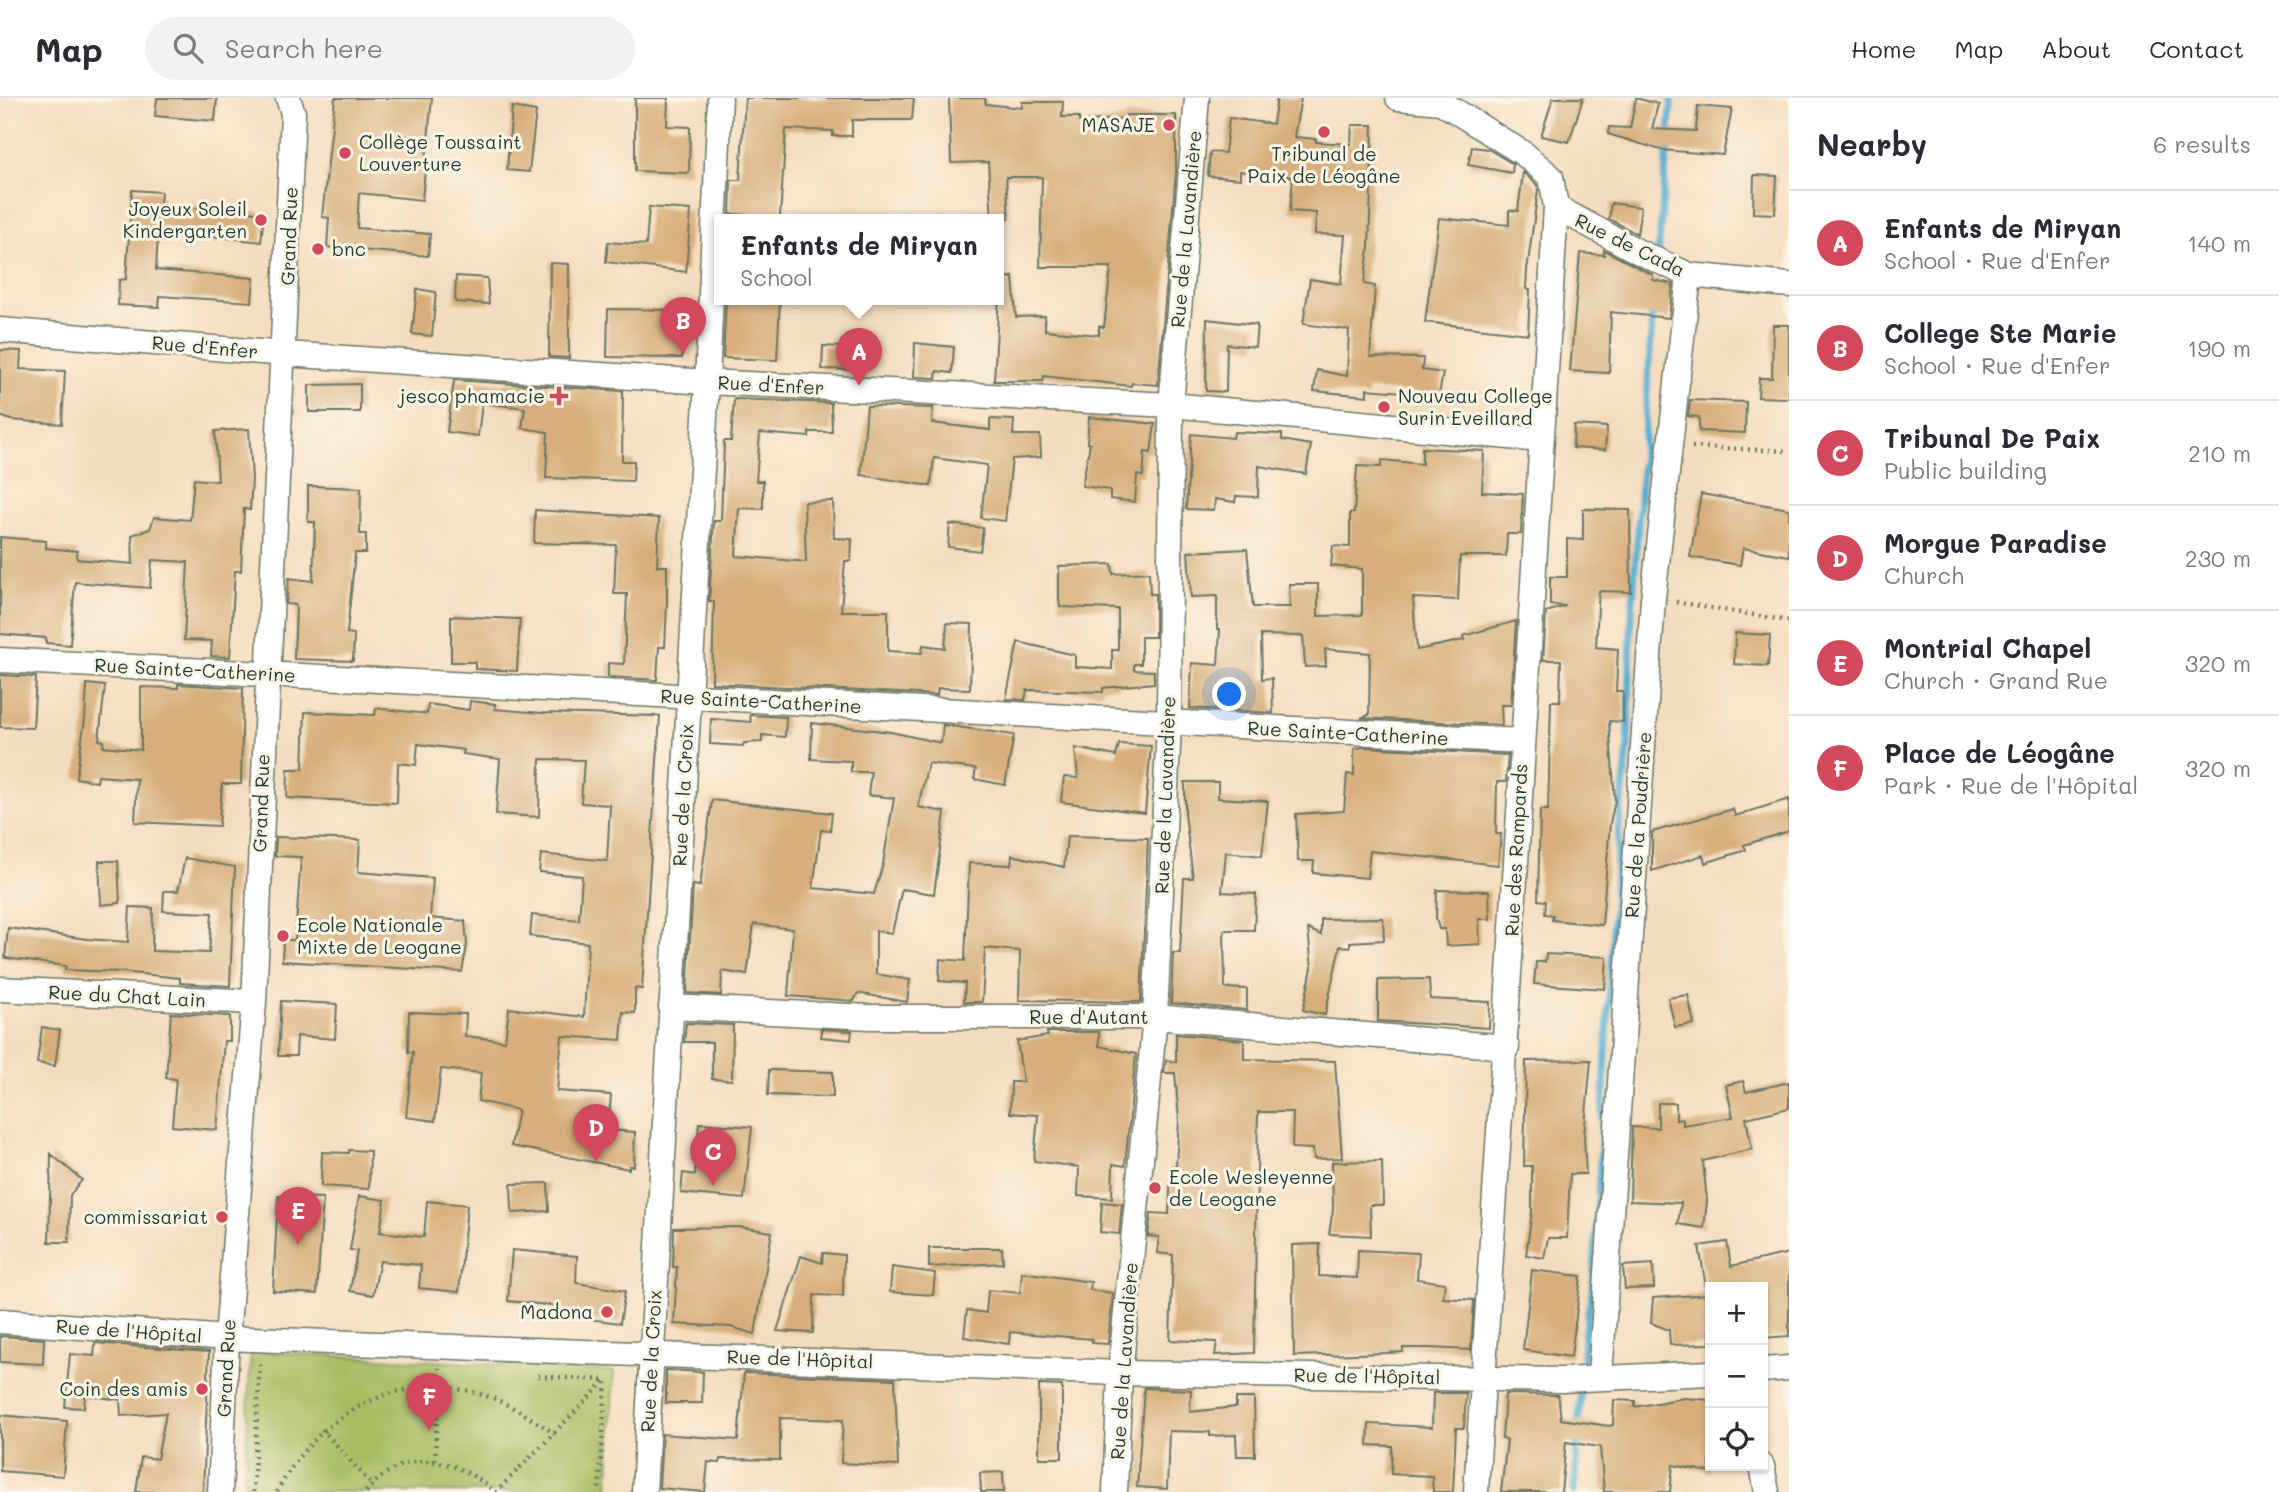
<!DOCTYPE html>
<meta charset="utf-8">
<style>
:root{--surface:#fff;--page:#f2f2f3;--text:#2b2b33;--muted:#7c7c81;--line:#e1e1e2;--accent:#d1495b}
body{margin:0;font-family:Mali,sans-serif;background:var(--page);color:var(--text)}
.controls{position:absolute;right:21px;bottom:21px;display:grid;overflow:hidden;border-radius:0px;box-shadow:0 2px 5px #0004}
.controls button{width:63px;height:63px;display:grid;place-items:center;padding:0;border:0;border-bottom:2px solid var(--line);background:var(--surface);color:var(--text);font:35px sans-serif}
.you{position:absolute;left:1230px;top:597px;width:24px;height:24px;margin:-18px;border:5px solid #fff;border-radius:50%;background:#1a73e8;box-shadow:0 0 0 10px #1a73e833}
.badge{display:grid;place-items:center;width:46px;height:46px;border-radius:50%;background:var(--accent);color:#fff;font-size:23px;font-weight:700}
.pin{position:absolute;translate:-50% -58px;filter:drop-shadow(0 2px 4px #0008)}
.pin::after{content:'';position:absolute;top:37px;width:24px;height:21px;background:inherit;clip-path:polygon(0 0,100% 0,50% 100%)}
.popup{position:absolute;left:714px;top:116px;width:290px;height:91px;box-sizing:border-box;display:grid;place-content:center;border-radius:0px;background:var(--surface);filter:drop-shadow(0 2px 5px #0005);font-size:23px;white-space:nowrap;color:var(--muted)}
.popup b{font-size:26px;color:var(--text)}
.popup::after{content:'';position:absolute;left:50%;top:100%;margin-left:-14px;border:14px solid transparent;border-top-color:var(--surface)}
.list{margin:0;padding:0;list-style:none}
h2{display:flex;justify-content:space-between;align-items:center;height:91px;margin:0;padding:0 28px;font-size:30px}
h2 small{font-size:23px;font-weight:400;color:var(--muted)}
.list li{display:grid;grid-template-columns:46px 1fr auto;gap:21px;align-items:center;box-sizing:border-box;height:105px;padding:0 28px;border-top:2px solid var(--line)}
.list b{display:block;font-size:26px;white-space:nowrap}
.list p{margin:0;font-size:23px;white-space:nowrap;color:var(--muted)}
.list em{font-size:23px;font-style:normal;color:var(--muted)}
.icon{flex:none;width:38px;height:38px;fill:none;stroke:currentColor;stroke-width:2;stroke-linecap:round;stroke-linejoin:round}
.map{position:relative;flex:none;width:1789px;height:1394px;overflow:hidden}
header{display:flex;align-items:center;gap:42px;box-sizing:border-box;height:98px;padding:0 35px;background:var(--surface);border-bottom:2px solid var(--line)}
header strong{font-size:33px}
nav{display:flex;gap:38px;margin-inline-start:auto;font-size:24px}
.search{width:490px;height:63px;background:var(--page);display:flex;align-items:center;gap:18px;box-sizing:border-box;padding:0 24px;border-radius:38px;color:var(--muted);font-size:26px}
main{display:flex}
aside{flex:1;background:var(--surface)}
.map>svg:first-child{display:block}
.green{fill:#a8bc61;stroke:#647c4a;stroke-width:2}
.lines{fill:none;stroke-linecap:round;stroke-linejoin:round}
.stream{stroke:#56add3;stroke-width:7}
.building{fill:#d8af7c}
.minor-casing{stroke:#6a7564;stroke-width:27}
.path{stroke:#6a7564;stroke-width:4.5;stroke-dasharray:2 5;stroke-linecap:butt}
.minor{stroke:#fff;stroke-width:24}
.poi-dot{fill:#d1495b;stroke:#fcf5e5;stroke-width:2.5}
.labels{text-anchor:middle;stroke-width:6;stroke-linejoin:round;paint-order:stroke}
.poi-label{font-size:19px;fill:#1f3d34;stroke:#fcf5e5;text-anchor:end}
.street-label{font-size:19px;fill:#1f3d34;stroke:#fcf5e5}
</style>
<header>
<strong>Map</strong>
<div class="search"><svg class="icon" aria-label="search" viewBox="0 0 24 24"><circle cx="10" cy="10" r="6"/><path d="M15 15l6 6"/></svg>Search here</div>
<nav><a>Home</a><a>Map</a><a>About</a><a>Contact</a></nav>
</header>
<main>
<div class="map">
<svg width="1789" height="1394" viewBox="0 0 1789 1394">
<rect width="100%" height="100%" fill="#fcf5e5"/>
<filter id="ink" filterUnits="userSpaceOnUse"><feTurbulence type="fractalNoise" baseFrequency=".0143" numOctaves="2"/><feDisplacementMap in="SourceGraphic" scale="14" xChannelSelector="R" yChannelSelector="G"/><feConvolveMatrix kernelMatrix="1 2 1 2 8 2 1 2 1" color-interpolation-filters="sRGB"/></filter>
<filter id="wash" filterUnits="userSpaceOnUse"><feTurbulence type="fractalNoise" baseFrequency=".00686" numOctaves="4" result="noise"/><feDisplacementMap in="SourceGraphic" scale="28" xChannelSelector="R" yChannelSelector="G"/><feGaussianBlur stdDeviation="1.57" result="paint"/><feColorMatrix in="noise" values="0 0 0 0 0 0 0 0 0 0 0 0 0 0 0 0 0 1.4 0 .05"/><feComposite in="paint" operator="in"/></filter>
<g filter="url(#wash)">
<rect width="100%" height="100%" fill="#f4ddbe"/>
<path class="green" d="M251,1253L614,1273L608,1394H244Z"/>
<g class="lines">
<path class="stream" d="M1658,156L1672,0
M1574,1394L1585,1233L1593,1187L1619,727L1628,651L1631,531L1653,209"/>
</g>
<g id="blocks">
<path class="building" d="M157,0H217L215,23L155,18Z
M335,0H432L422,102L359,95L357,130L430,136L428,158L327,149L329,120L322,119Z
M635,0H668L667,28L690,29L689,75L635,73Z
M745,0H914L912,22H852V38H833V33L786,31L780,119L730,116L731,82H740Z
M949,0H985L986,6L1022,10V4H1063L1062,19H1079V24L1126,20V17H1176V74L1158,287L1132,285L1131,288L1044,278L1043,283H994L1000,180L1013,179L1016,219L1045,218V232L1099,237V228L1104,229L1111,169H1040L1042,79H1006L1009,120L992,121L988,64L951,65Z
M1277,0H1301L1294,39L1316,41V44L1351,46L1352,27H1373L1369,150L1364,186L1375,188L1370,259L1423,260L1422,272L1443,275L1439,297L1367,291V298L1314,293L1317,272L1347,278L1349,232L1303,226L1310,181L1341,186L1345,137L1315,136L1316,115L1290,113L1293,79L1240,73V81L1208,78L1210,54L1225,55L1229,20L1273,26Z
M1553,0H1583L1569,44L1541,38Z
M1636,0L1658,6L1652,31L1696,33L1698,8L1732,11L1723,57L1661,52L1608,36L1609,29L1630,30Z
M512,9L536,13L529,74L507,72Z
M1472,49L1488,51L1513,66L1512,75L1468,67Z
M1523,74L1537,87L1538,92L1527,172L1526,191L1530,192L1528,236L1425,224L1439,120L1509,127V112L1518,113Z
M1754,77L1777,78L1775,116L1753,115Z
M132,92L161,94L160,107L198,110V107L264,115L261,144L192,136L191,140L158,137L156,172L254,180L252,204L160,198L159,209L118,207L119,182L126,181Z
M1611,105L1641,109L1637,136L1609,121Z
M649,109L691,112L686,174L606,164L608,144L646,147Z
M1604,152L1653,177V182L1673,186L1669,220L1611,214L1609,275L1570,273L1580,155L1604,157Z
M550,165L569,166V260L549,259Z
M456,178L487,180L489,206L455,204Z
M417,191L436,194L432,238L412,236Z
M726,202H780L777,262L723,260Z
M608,211L683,212L682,260L607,259Z
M1207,221L1257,227L1255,249L1227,246L1226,294L1206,293Z
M1773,227H1789V300L1758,299L1759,280H1772Z
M915,245L954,249L952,275L937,273L936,280L914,279Z
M823,248L861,250L860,272L822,271Z
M0,252L21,253L20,271L65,273L62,326L11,322L0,318Z
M454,282L623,293L622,363H634L633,383L546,380L548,334L522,330L525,310L482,305L478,338L447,334Z
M360,286V314H309V287Z
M734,301L831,305L832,334H809V339L760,335L756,383H763V411L739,410L736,458L806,464L804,404L833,403L834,440L852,441L851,463H845L841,513H888V553L922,555L923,547L945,550L947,525L972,526L970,591L938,590L937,597L712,585L714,503H709L714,423H721L724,343H731Z
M1690,302L1746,304L1745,335L1699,333V319L1688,318Z
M867,308L933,310L932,325L990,332V321L1014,322L1013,337H1040L1041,359L1012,361L1005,423L981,420L987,367L934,360L931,388L861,377Z
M1089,319L1155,326L1151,355L1145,354L1143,378L1137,377L1135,404L1110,401V392L1082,388L1090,346L1087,345Z
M1574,327L1607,329L1605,352L1573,350Z
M249,331L252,381L250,412L244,411L241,473H235L230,559L211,558L212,543L184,542L188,464L152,462L150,490L75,484L70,547L46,545V540L0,536V439L46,443V450L77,453V461L133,466L132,437L150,431L154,419L190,422L194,381L218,383L215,333Z
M1234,334L1282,336V342L1311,347L1306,376L1259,368L1258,399L1236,398L1235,404L1215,401L1214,412L1186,411L1191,336L1233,340Z
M1422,350L1484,353L1482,394L1523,396L1521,436H1507L1506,458H1460L1458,502L1413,500L1417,552L1464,542L1463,538L1516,523L1511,607H1501L1502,627L1361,620L1369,617L1370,555L1325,551L1326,568L1305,569L1303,538L1261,537L1262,581L1272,580L1273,615L1190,610L1192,565L1218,567L1220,531H1217V498L1191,499L1188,454L1247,451L1253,509H1290L1289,486H1318V518L1362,517V471L1331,468L1333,448L1350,449V415H1354L1357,368L1381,369L1382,362L1422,366Z
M308,388L361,390L360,436H366V455H355L347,535L354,536L353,563L294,561L296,507L286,506L289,480L313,483L315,424H308Z
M1701,396L1789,411V458L1743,450L1740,467L1690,459Z
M1583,411L1630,412L1631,494L1599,493L1598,507L1596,549L1618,551L1616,593H1623V624L1609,623L1615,703L1610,725L1602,827L1552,822L1553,817L1545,816L1546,803L1538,802L1540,712H1548L1551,603H1560L1561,562H1543L1546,514L1566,508L1550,507V479H1567V441L1583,442Z
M535,412L659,420L657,468H667V506L665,549H659L657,582L608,579V565L624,566L627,496H614L616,447L534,445Z
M950,426L983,430L980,453L948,449Z
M1112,466L1113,476L1149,474L1150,496H1155V539H1141V566H1134V572L1154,573V585L1103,590V594L1027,592L1025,602L1006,601L1018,544L1075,557V569L1112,571V552H1118V511L1060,509L1059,501V468Z
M451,518L520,521L517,573L475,571V564H451Z
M1735,535L1770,537L1768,568L1734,566Z
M0,577L36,579L33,630L0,629Z
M87,586L105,588L99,642L104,643L103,648L141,652V589L178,590V586L243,590L241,686H222L219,728L135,724L137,681L98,678L97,684L76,680L85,621Z
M470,603L495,606V611L542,615L660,618L642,891L635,890V915L623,914L621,942L562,938L557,993L611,997L608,1032L635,1034L634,1068H629V1071L511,1048L518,1012L478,1003L481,975L441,971L435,1023L406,1019L413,954H408L409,914L466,916L465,938L505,943L509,910L584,919L588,845L530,838L532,817L579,822L582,778L539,774L541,756L607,763L610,707L581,705L584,662L540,661L539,719L496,716L500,661L463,656L464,652L418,646L416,667L398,665L397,705L287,700L288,671H303L305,614L375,617L376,610L427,616L428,606L469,612Z
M750,617L786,619L785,639L762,637V644L744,645L743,648L710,646L711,621L751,624Z
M812,625L891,634L941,645L943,627L1014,637L1005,687L974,681L976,671L928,665L918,709L945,714L934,796L902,791L892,835L876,833V876L910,882L907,904L858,895L854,903L788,898L793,831L754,826L747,877L722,873L721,897L687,895L693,787L700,788L712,702L832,715L830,733L821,732L813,790L874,796L883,766L894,700L868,697L871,674H851V663L811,661Z
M1119,646L1151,648L1145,715L1061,704L1064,679L1078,680L1075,650L1116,658Z
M1363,649L1508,657L1506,684H1497L1496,736H1501L1498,767L1370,753L1367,780L1313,775L1314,763H1298L1296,716L1344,713L1347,676L1354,677V651Z
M1185,684H1218V700L1268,703L1262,758L1226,754L1222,794L1256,796L1254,832H1224L1225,890L1247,891V912L1171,905L1173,855H1180L1184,780H1193L1185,716Z
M1789,701V733L1744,747L1746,752L1705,765L1703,757L1652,773V734L1733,711L1735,718Z
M1067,738L1148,740L1141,904L1019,902L1020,853L985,850L982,904H964L965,885L939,883L940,861L965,863L969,765L1011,767L1012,757L1064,769Z
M276,739L360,742L358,774L433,780L430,820L465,823L467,847L462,874L282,863L283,842H295L301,759L275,758Z
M185,760L235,769L230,888L180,885V880L121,874L65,872L66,868L5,860L8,830L87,841L128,844L130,809L153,810L152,853L209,855L212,815L163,813L164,793H178Z
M99,763H118L120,805L101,807Z
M1437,792L1489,793L1490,821H1479L1480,846L1446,848L1445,831H1439L1436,820Z
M1383,820L1384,842L1350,844V849L1340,848L1325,917L1303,912L1312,870L1308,831L1321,837V821Z
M1546,856L1607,859L1605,891L1534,886L1536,864H1545Z
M1429,881L1430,901L1490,904L1489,930L1378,923V882Z
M1688,897L1694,926L1675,929L1668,900Z
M281,903L337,906L335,941L297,938L296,958H278Z
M171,915L230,918V943H224L217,1032L172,1028L176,981L166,980Z
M686,925L733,927L732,982L712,981V944H684Z
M42,929L60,932L55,968L37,965Z
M821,931L852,933L851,942L821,939Z
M1047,934H1099V948L1136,956L1125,1068L1113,1066L1112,1100L1078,1098L1079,1069L1034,1063L1038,1017L1010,1015L1011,984H1023L1017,943L1048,938Z
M1176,936L1244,942V961L1335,963L1342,1060L1314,1061L1313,1051L1292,1050L1293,1014H1258L1254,1255L1215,1257L1217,1244L1170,1242L1173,1157L1157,1155L1159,1139L1148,1138L1151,1115L1169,1116L1171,1068H1176L1179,1022L1175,975H1164L1166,962L1176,964Z
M1591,962L1584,1039L1586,1076H1570L1567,1140H1548L1544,1160L1526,1157L1532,1113V1068H1524L1526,963Z
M769,972L833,974V999L768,997Z
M1743,983L1746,994L1789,984V1010L1746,1020L1752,1051L1703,1063L1707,1103L1704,1130L1678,1126L1681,1105L1630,1103L1632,1029L1658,1030V1005H1676V1022L1683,1021V1027L1733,1019L1726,987Z
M699,1025L752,1029L744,1101L681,1095L683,1075L695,1077Z
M349,1052L370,1053L369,1091L321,1088L322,1054L349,1055Z
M51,1056L82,1082L70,1097L69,1144H49Z
M1382,1063L1383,1107H1370L1371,1138L1329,1136L1333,1111L1332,1064Z
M548,1085L549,1113L512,1115L511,1086Z
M278,1098L323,1100L317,1196L273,1193Z
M359,1098L385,1102L380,1134L424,1139L427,1103L467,1107L459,1194L419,1190L421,1167L380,1163L373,1197L350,1193L357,1153L350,1152Z
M1102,1104L1122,1106L1119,1136L1100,1134Z
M740,1129L772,1134L755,1236L731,1229L674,1226L677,1169H673L674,1130Z
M1727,1144L1731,1168L1789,1155V1238L1763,1240V1189H1706L1699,1148Z
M1320,1146L1319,1178L1357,1180L1358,1152L1419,1155L1417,1181L1445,1185L1443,1200L1474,1202L1471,1252L1428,1250H1403V1254L1387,1255L1294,1258L1292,1147Z
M929,1150H1002L1003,1165L929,1169Z
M512,1152L577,1158L576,1185L625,1193L620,1225L556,1217L557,1208L508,1203Z
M823,1155L844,1157L843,1198L814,1197L813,1235L777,1233L801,1158L822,1165Z
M1653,1166L1654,1190L1625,1191L1623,1168Z
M892,1169L935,1175L933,1197L890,1194Z
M1532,1172L1581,1178L1571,1259L1523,1252Z
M1022,1174L1091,1184L1090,1192L1113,1195L1108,1246L1092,1245V1241L1010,1234L1009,1246L964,1239L967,1212L986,1215L988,1192L1020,1195Z
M1710,1196V1246L1670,1247L1669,1232L1651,1225L1653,1200Z
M0,1238L44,1241L43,1266L0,1264Z
M95,1245L209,1254L203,1394H136L141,1359L157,1361L166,1315L121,1318L120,1302L85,1297L84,1310L65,1309L70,1256L94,1258Z
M666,1272L703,1274L702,1305H666Z
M744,1275L895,1281L898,1368L841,1365L843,1322L780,1320V1362L720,1361V1365L708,1364L705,1394L659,1390L662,1336L738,1342Z
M1039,1287L1062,1288V1360H1039Z
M1144,1290L1191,1292L1190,1314L1236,1309V1300H1254L1255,1358H1237L1236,1337L1210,1338V1334L1169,1333L1167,1391L1137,1389Z
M1433,1295H1466L1464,1330H1456L1453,1394H1433L1432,1378L1391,1376L1392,1348L1368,1347L1369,1326L1432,1329Z
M1505,1296L1558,1297L1561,1321L1609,1328L1613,1327L1614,1302L1635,1303V1309L1684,1300L1710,1302V1374L1673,1367L1670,1394H1604L1600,1349L1566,1344L1561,1394H1501L1507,1342L1502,1341Z
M0,1317L67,1323L63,1378L0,1373Z
M1003,1374L1004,1394H981L980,1375Z"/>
</g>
</g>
<g filter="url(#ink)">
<use href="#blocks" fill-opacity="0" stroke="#6a7564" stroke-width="2"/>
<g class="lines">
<g class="minor-casing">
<path id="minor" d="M1398,0L1441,4L1524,56L1551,79L1556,109C1529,537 1505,966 1476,1394
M1556,109L1637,153L1689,177L1789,187
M0,232L285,256L707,284L1171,307L1541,342
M0,562L1522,643
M0,891L254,904
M671,909L870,919H1155L1507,949
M0,1223L227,1240L1120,1275L1562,1282L1710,1275
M1763,1272L1789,1270
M1600,1278L1653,501L1689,177
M1762,1368L1767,1394
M220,1394L227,1240L254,904L293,15L288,0
M644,1394L707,284L720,0
M1115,1394L1120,1275L1155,919L1169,626L1171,307L1197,0"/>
</g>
<path class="path" d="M1692,349L1789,353
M1676,504L1789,523
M538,1278L606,1282L599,1394
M322,1331L372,1387
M435,1362L439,1270
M253,1394L260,1265
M277,1394C314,1320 396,1270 480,1296C508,1304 531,1320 555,1336
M366,1394C405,1347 454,1359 496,1394L605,1283"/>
<use href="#minor" class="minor"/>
</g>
</g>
<g class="poi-dot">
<circle cx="1169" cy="27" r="7"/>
<circle cx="1324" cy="34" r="7"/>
<circle cx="345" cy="55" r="7"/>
<circle cx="261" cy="122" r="7"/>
<circle cx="318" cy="151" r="7"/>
<path d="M555.5 287.5h7v7h7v7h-7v7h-7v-7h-7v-7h7z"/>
<circle cx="1384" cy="309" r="7"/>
<circle cx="283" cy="838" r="7"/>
<circle cx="1155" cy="1090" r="7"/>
<circle cx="222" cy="1119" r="7"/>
<circle cx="607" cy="1214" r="7"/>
<circle cx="202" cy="1291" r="7"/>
</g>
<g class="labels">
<g class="poi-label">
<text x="1155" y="34">MASAJE</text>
<text x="359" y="51" text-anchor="start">Collège Toussaint<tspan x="359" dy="22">Louverture</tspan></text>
<text x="1324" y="63" text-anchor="middle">Tribunal de<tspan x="1324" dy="22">Paix de Léogâne</tspan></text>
<text x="247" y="118">Joyeux Soleil<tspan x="247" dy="22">Kindergarten</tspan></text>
<text x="332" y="158" text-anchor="start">bnc</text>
<text x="545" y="305">jesco phamacie</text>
<text x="1398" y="305" text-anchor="start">Nouveau College<tspan x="1398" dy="22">Surin Eveillard</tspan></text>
<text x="297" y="834" text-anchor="start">Ecole Nationale<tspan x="297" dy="22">Mixte de Leogane</tspan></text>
<text x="1169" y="1086" text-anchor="start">Ecole Wesleyenne<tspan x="1169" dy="22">de Leogane</tspan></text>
<text x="208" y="1126">commissariat</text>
<text x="593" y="1221">Madona</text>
<text x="188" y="1298">Coin des amis</text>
</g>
<g class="street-label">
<text transform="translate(1186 131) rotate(-85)" y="7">Rue de la Lavandière</text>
<text transform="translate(289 138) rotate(-88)" y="7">Grand Rue</text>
<text transform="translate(1630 147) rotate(26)" y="7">Rue de Cada</text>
<text transform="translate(205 249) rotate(5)" y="7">Rue d'Enfer</text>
<text transform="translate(771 287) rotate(3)" y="7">Rue d'Enfer</text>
<text transform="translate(195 572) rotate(3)" y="7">Rue Sainte-Catherine</text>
<text transform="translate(761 603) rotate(3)" y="7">Rue Sainte-Catherine</text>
<text transform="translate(1348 635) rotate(3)" y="7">Rue Sainte-Catherine</text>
<text transform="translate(683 697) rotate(-87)" y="7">Rue de la Croix</text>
<text transform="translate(1165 697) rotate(-88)" y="7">Rue de la Lavandière</text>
<text transform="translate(261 705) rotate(-88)" y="7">Grand Rue</text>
<text transform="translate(1638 727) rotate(-86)" y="7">Rue de la Poudrière</text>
<text transform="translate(1516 752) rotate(-87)" y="7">Rue des Rampards</text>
<text transform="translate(127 898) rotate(3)" y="7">Rue du Chat Lain</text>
<text x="1089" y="926">Rue d'Autant</text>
<text transform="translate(129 1233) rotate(4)" y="7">Rue de l'Hôpital</text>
<text transform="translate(800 1261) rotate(2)" y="7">Rue de l'Hôpital</text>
<text transform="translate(651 1263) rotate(-87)" y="7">Rue de la Croix</text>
<text transform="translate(1124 1263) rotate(-86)" y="7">Rue de la Lavandière</text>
<text transform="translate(226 1270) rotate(-87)" y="7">Grand Rue</text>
<text transform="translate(1367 1278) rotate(1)" y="7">Rue de l'Hôpital</text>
</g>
</g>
</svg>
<div class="controls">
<button>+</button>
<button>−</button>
<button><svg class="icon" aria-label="locate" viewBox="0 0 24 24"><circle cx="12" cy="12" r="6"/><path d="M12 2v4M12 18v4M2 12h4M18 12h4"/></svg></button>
</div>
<div class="you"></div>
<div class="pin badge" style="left:859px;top:288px">A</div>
<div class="popup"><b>Enfants de Miryan</b>School</div>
<div class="pin badge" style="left:683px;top:257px">B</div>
<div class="pin badge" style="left:713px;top:1088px">C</div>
<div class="pin badge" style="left:596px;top:1064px">D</div>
<div class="pin badge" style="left:298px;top:1147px">E</div>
<div class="pin badge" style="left:429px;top:1333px">F</div>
</div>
<aside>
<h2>Nearby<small>6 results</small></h2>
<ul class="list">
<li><span class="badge">A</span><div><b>Enfants de Miryan</b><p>School · Rue d'Enfer</p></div><em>140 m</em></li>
<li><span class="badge">B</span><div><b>College Ste Marie</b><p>School · Rue d'Enfer</p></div><em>190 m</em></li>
<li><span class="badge">C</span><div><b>Tribunal De Paix</b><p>Public building</p></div><em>210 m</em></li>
<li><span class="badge">D</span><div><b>Morgue Paradise</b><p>Church</p></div><em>230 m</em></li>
<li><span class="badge">E</span><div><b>Montrial Chapel</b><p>Church · Grand Rue</p></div><em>320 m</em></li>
<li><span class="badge">F</span><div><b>Place de Léogâne</b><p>Park · Rue de l'Hôpital</p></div><em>320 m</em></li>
</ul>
</aside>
</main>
